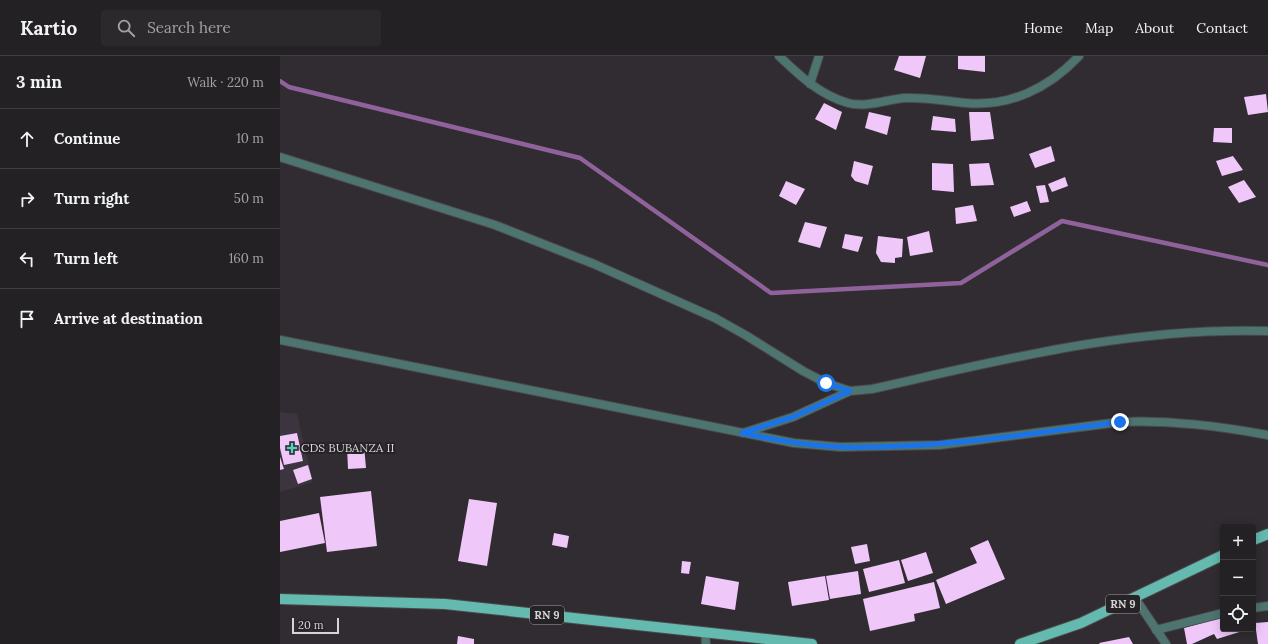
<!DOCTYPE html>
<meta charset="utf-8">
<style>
:root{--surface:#242125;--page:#2c292d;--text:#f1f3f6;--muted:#a3a3a7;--line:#413e42}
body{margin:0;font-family:Lora,serif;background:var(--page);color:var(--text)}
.controls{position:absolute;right:12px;bottom:12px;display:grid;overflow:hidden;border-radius:4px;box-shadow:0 2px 10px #0003}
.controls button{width:36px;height:36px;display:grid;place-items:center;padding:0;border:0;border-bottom:1px solid var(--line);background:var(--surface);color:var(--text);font:20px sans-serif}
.scale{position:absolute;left:12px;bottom:10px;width:47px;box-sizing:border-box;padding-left:4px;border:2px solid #d7d4d7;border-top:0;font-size:11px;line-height:14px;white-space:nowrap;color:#d7d4d7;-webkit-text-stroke:3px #262327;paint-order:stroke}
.stop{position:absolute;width:12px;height:12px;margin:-9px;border:3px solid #1a73e8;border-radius:50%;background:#fff}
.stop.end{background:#1a73e8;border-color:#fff;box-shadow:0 1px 4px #0008}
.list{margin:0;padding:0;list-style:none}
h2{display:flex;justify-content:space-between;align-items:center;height:52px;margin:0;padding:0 16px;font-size:17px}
h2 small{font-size:13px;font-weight:400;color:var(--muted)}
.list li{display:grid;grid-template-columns:26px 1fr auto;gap:12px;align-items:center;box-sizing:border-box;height:60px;padding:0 16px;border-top:1px solid var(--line)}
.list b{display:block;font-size:15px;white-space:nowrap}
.list em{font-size:13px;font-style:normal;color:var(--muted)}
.icon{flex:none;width:22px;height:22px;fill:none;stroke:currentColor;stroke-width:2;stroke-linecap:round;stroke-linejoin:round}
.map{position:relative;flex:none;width:988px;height:588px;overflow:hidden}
header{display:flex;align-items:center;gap:24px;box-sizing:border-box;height:56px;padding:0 20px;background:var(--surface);border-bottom:1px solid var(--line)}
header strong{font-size:19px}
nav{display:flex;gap:22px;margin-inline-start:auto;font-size:14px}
.search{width:280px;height:36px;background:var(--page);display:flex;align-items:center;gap:10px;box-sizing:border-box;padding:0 14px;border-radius:4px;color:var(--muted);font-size:15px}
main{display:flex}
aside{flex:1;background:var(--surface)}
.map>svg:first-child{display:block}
.built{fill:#3c343e}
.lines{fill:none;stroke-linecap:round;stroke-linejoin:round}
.stream{stroke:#90629b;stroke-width:4.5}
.building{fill:#f0c7f9}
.street-casing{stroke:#4b474c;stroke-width:10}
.primary-casing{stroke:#4b474c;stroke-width:12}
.street{stroke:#4d746f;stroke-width:8}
.primary{stroke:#64baaf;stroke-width:10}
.route{stroke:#1a73e8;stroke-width:5}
.poi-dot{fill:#58cec0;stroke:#262327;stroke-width:1.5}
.labels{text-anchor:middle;stroke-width:4;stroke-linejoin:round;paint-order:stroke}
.shield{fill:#262327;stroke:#a29fa2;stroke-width:1}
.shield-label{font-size:11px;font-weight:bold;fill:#d7d4d7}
.poi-label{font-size:12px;fill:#d7d4d7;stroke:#262327;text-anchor:start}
</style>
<header>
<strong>Kartio</strong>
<div class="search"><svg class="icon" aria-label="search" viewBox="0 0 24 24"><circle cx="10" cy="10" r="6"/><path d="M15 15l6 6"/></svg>Search here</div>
<nav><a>Home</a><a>Map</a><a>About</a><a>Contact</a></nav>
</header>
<main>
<aside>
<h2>3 min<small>Walk · 220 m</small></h2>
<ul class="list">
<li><svg class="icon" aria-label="ahead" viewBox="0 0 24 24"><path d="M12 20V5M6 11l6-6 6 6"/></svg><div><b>Continue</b></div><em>10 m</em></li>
<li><svg class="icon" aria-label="right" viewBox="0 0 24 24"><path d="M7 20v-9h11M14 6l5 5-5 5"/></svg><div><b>Turn right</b></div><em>50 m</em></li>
<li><svg class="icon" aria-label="left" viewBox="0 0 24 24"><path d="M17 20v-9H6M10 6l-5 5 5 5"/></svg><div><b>Turn left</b></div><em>160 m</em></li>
<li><svg class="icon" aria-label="arrive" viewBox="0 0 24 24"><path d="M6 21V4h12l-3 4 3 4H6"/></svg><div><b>Arrive at destination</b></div></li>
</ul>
</aside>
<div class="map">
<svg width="988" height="588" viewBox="0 0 988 588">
<rect width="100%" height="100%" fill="#302c31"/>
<path class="built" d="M0,356L17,358L33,426L0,436Z"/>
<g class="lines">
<path class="stream" d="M0,25L9,31L300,102L491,237L681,227L782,165L988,209"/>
</g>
<path class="building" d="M619,0H646L640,22L614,14Z
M678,0H705V16L678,13Z
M986,38L988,56L968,59L964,41Z
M544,47L562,56L556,74L535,63Z
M589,56L611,61L607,79L585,72Z
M689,56H710L714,83L691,85Z
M653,60L675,63L676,76L651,74Z
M934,72H952V87L933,86Z
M771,90L775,105L755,112L749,98Z
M953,100L963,114L942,120L936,105Z
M574,105L593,110L588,129L575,125L571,120Z
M652,107L673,108L674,136L652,134Z
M709,107L714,129L691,130L689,108Z
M785,121L788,130L772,136L768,128Z
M964,124L976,141L959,147L948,131Z
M506,125L525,133L516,149L499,140Z
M765,129L769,146L760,147L756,130Z
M747,145L751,155L734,161L730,151Z
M693,149L697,165L676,168L675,152Z
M525,166L547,171L540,192L518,186Z
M649,175L653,196L630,200L627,181Z
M565,178L583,181L578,196L562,192Z
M598,180L623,183L622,201L615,202V207L601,206L596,197Z
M17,377L23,405L4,409L0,392V380Z
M84,390L86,412L68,413L67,391Z
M0,401L4,413L0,414Z
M28,409L32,423L18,428L13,414Z
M91,435L97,490L47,496L40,441Z
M189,443L217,447L207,510L178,505Z
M39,457L45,487L0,496V465Z
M274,477L289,480L287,492L272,489Z
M708,484L725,523L666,548L656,524L697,507L690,492Z
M587,488L590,505L575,508L571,491Z
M646,496L653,517L628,525L621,504Z
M619,504L625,527L589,536L583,513Z
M402,505L411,506L409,518L401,517Z
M578,515L581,538L550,543L546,520Z
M426,520L459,526L455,554L421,548Z
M545,520L549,544L512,550L508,526Z
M654,526L660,552L634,558L635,565L590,575L583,543Z
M943,561V573H969L937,583L934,578L912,588H907L904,572Z
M988,566V588H978L975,567Z
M178,580L194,583V588H177Z
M849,581L853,588H820L819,587Z"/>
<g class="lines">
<g class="street-casing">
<path id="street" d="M499,0C520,20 540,39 568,47C586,52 608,43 625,42C646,41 666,45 686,47C730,51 769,32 799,0
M530,28L539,0
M0,101L215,169L314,208L435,262L467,280L523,315L546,327L570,335L592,333C726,303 849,271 988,275
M0,284L514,387L560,391L660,389L840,366C891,364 938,370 988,379
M463,377L513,361L570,335
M855,542L886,588
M973,552L988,550
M876,574L943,557
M425,577L426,588"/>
</g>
<g class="primary-casing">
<path id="primary" d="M973,484L988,478
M0,543L165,548L532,588
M740,588L801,567L943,499"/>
</g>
<use href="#street" class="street"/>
<use href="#primary" class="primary"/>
</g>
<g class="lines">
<path class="route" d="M546,327L570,335L513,361L462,377C495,384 528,390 562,391C655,393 748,378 840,366"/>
</g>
<path class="poi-dot" d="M10 386h4v4h4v4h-4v4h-4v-4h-4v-4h4z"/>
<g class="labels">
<g class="shield">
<rect x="826" y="539" width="34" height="18" rx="3"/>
<rect x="250" y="550" width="34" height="18" rx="3"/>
</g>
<g class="shield-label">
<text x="843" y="552">RN 9</text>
<text x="267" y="563">RN 9</text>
</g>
<g class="poi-label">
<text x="21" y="396">CDS BUBANZA II</text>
</g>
</g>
</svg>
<div class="controls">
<button>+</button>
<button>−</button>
<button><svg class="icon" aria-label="locate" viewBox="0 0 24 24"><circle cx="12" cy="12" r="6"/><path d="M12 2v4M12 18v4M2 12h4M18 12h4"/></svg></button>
</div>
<div class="scale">20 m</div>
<div class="stop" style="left:546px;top:327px"></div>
<div class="stop end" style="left:840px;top:366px"></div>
</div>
</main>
